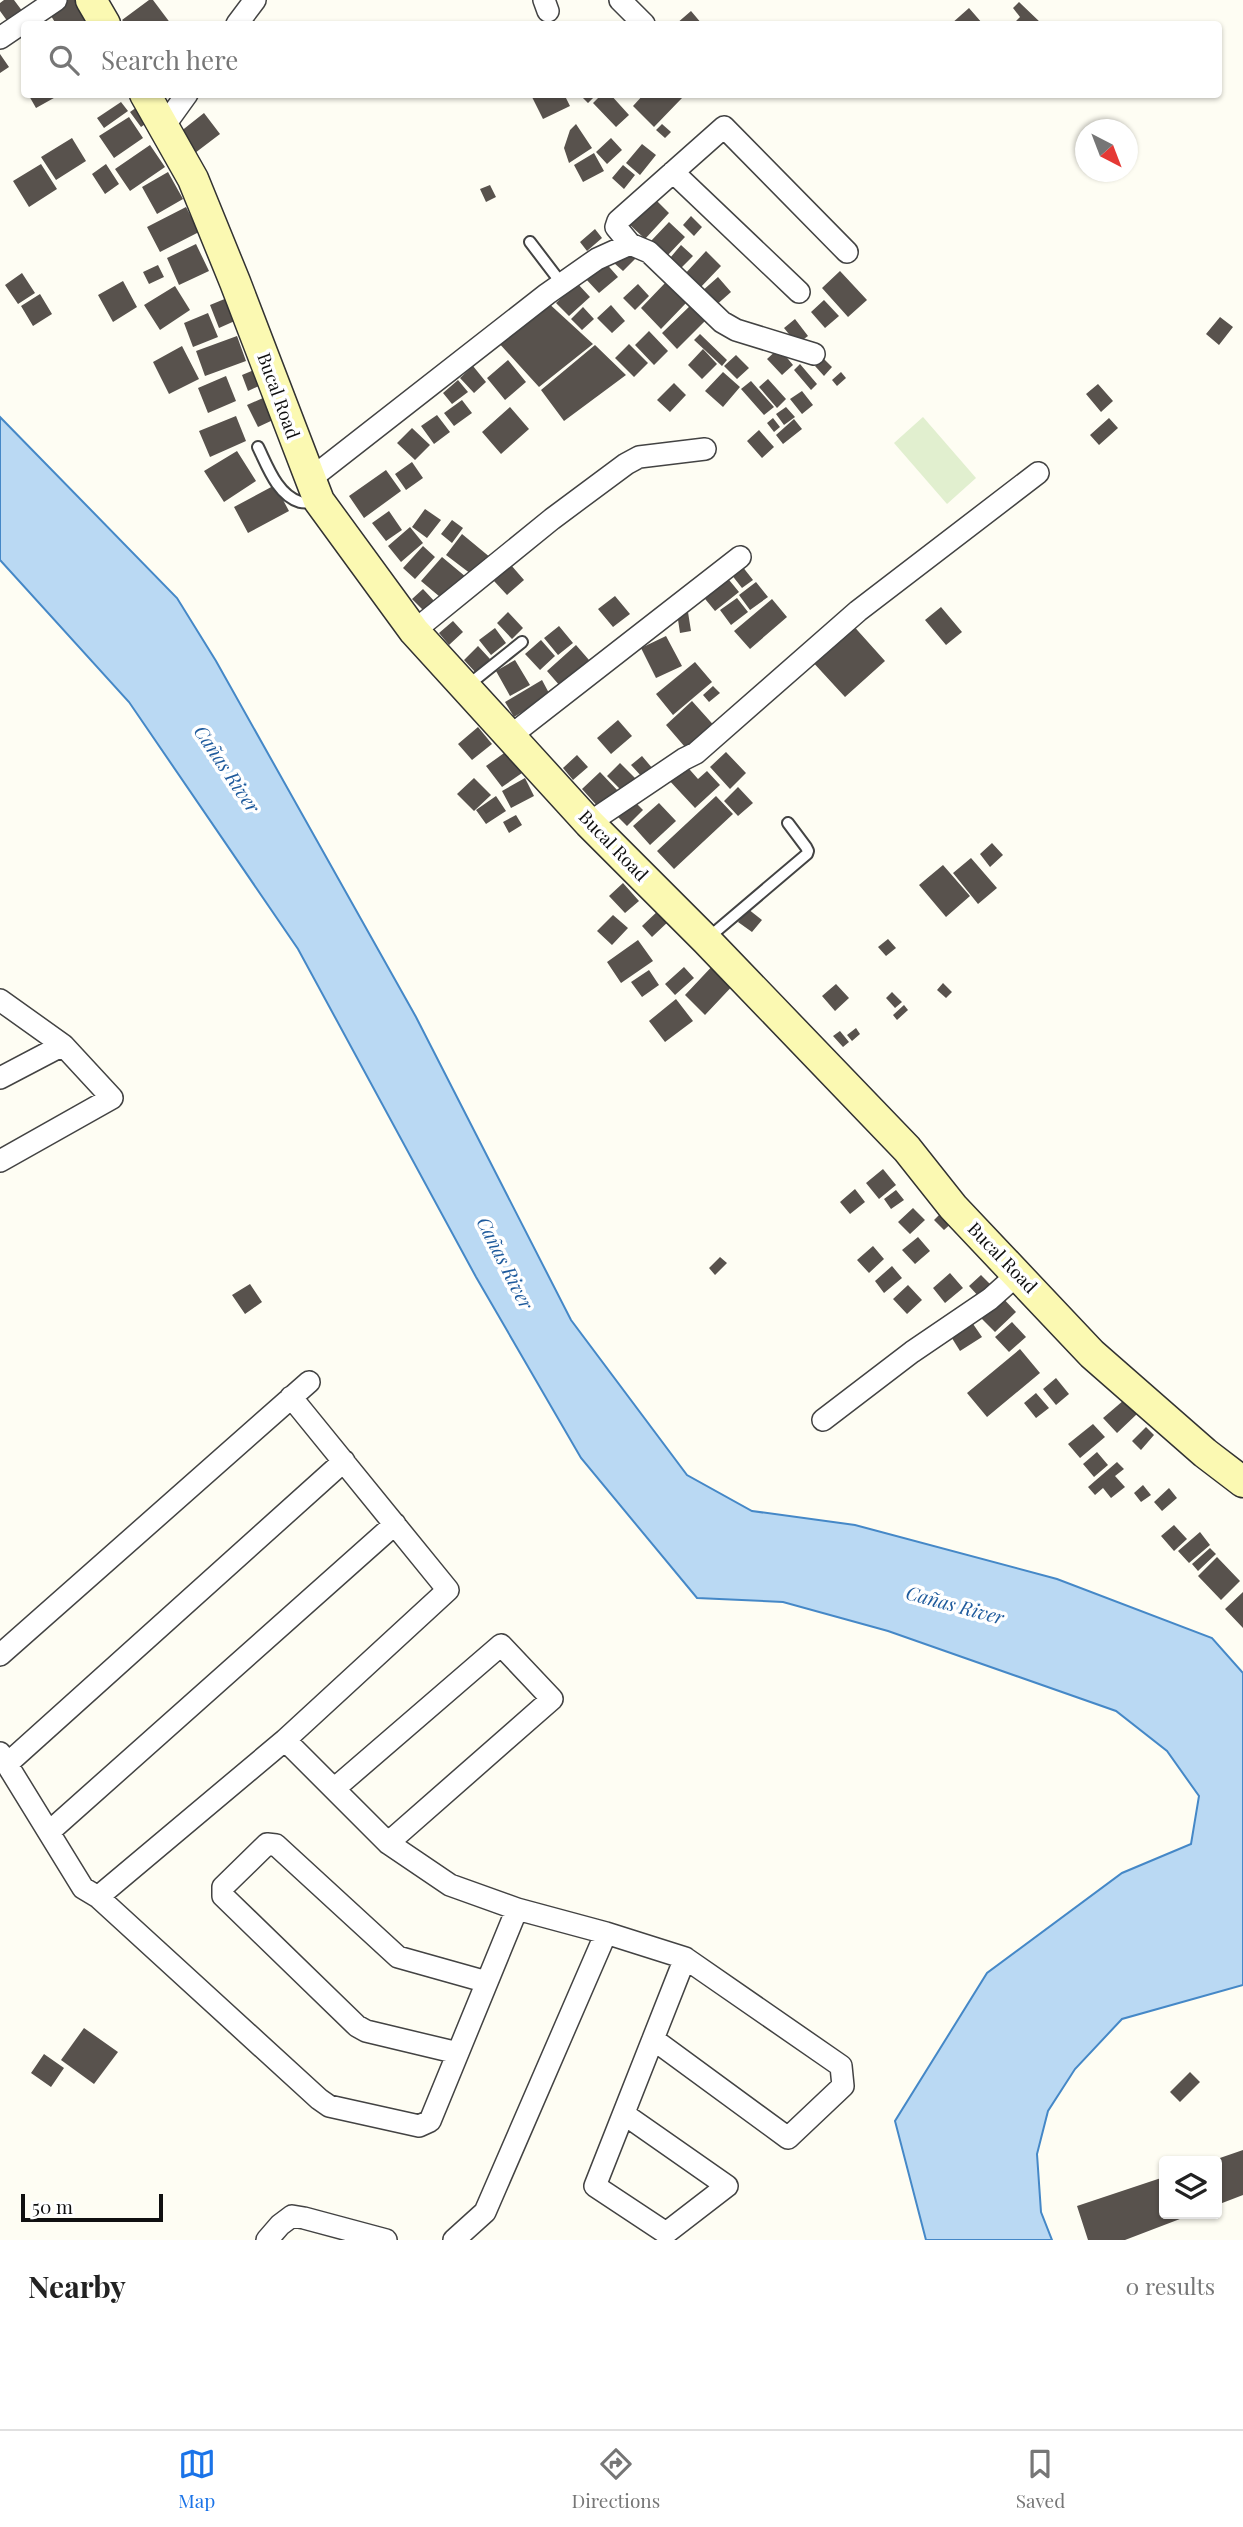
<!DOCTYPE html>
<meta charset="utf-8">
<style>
:root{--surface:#fff;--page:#f6f6f6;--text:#222;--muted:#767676;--line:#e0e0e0;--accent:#1a73e8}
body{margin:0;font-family:"Playfair Display",serif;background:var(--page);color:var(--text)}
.controls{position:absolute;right:21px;bottom:21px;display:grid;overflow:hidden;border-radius:7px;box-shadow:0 2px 5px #0004}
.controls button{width:63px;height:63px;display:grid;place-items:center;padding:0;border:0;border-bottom:2px solid var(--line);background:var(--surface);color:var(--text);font:35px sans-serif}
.compass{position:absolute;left:1075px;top:119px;width:63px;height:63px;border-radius:50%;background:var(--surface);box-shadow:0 2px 5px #0004;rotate:138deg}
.scale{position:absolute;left:21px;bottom:18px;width:142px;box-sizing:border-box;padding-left:7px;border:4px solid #101010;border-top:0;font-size:19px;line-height:24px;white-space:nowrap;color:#101010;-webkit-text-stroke:5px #fff;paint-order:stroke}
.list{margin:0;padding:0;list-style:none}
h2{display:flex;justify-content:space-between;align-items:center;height:91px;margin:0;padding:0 28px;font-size:30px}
h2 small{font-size:23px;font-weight:400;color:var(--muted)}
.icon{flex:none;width:38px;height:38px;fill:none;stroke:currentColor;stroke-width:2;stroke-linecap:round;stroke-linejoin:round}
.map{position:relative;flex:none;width:1243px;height:2240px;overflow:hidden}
.search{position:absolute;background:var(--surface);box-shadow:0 2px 5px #0004;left:21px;right:21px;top:21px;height:77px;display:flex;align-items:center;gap:18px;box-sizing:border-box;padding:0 24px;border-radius:7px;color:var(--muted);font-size:26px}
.sheet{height:189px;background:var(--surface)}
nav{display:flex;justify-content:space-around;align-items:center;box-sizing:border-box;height:98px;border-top:2px solid var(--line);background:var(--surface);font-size:19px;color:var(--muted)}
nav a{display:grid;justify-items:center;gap:4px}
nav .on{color:var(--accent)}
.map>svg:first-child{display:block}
.pitch{fill:#e1efcf}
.water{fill:#bad9f3;stroke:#4588c7;stroke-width:2}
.building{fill:#58524d}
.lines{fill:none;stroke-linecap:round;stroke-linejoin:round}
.lane-casing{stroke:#434343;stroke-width:14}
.street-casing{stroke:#434343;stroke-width:24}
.secondary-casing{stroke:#323232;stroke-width:33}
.lane{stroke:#fff;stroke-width:10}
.street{stroke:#fff;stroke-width:21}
.secondary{stroke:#fbf9b2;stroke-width:30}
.labels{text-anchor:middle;stroke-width:7;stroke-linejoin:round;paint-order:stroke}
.street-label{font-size:18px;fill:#101010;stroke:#fff}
.water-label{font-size:19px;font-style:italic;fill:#1e5a9c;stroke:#fff}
</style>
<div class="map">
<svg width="1243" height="2240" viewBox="0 0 1243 2240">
<rect width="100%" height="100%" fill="#fefdf3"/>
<path class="pitch" d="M923,417L976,478L947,504L894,443Z"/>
<path class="water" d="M0,417L177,598L216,661L416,1017L571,1320L687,1475L752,1511L855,1525L1057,1579L1212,1638L1243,1673V1985L1122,2019L1075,2069L1048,2111L1037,2154L1041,2212L1052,2240H926L895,2121L987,1973L1122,1873L1191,1844L1199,1796L1167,1751L1116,1711L888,1631L783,1602L697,1598L581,1458L476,1277L298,949L129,702L0,560Z"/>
<path class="building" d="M4,0H14L23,12L8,22L0,11V3Z
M66,0H78L94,24H56L48,11Z
M149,0H153L171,24H126L122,20Z
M1019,2L1042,24H1013L1020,17L1013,8Z
M969,8L982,23L980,24H951Z
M691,11L702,24H676Z
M0,54L9,67L0,73Z
M28,94H61L36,108Z
M537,94H564L570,106L543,119L532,97Z
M579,94H597L588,103Z
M602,94H610L629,115L616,127L593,103Z
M644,94H678L682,98L654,127L633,106Z
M121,102L128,111L104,128L97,118Z
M140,105L151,120L141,127L130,112Z
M204,113L220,134L195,153L180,132Z
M129,117L143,138L114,158L99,136Z
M576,124L592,148L569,163L564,148L570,130Z
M662,124L671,132L665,138L656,130Z
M72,138L86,161L56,180L41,157Z
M611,138L622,150L607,164L596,152Z
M642,144L656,155L640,175L626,163Z
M150,145L165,167L130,191L115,169Z
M594,153L604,171L583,182L574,165Z
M41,164L57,189L29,207L13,181Z
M106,164L119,184L105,194L92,174Z
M623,165L635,175L624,189L612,178Z
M168,172L183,199L157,214L142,187Z
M490,185L496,197L486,202L480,189Z
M654,198L669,213L645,239L629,224Z
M186,207L199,232L160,252L147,227Z
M691,216L702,227L694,236L683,225Z
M669,222L685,237L667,256L651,241Z
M595,229L602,238L587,251L580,242Z
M196,244L209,271L179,285L167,258Z
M681,245L693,256L681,268L670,258Z
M630,247L638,256L623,271L614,263Z
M706,251L721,266L699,289L684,275Z
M603,260L618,277L599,293L584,277Z
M158,265L164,277L149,284L143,272Z
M840,271L867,300L848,317L822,288Z
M22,273L35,293L18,304L5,285Z
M718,277L731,292L714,307L701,292Z
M123,281L137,307L113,322L98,295Z
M666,282L687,302L661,329L641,308Z
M577,283L590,297L569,316L556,303Z
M638,284L649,296L635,310L623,298Z
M175,286L190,310L160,330L144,305Z
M40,294L52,314L33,326L21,306Z
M227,298L237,320L219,328L210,305Z
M545,300L593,344L539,387L497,341Z
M824,300L839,316L825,328L811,312Z
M692,304L707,319L677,349L662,333Z
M611,305L625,321L612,333L597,318Z
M583,307L594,319L582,330L571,319Z
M208,313L218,337L193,347L184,323Z
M1220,317L1233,327L1219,345L1206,334Z
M795,319L808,336L797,344L784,328Z
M649,331L668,351L654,365L635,345Z
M700,334L727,360L722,366L694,340Z
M237,336L246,361L205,376L196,351Z
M629,344L648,363L634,377L615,358Z
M595,345L626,375L564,421L541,390Z
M182,346L199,379L169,394L153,362Z
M779,348L793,365L782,375L767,359Z
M703,349L717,364L702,379L688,365Z
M736,355L749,368L737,379L724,366Z
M823,358L832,367L824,376L815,366Z
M508,360L526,382L505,400L487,378Z
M800,364L817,384L811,390L794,370Z
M473,366L486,382L474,393L460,378Z
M254,370L261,385L248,391L242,375Z
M723,372L740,387L723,407L705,391Z
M841,372L846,378L837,386L832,380Z
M226,376L236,401L208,413L198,388Z
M768,379L786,399L777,408L759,387Z
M458,380L468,392L452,404L443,393Z
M751,381L774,407L764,415L741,389Z
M674,383L686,395L670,412L657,400Z
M1098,384L1113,401L1101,412L1086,394Z
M802,391L813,405L802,414L790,399Z
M263,398L273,420L258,427L247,405Z
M462,400L472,413L454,426L444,413Z
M510,407L529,429L501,454L482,432Z
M786,407L795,417L784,425L776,414Z
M437,415L450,432L434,444L421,426Z
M236,416L246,441L210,457L199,431Z
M773,418L780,427L774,432L767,423Z
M1109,418L1118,428L1099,445L1090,435Z
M794,419L802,429L783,444L776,435Z
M412,428L430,445L415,460L397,443Z
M759,430L774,447L762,458L747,441Z
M237,451L256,481L224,502L204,471Z
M412,462L423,478L406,490L395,474Z
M386,470L401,491L364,518L349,496Z
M275,485L289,511L248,533L234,507Z
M425,509L441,520L427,538L412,527Z
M389,511L402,530L386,541L372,523Z
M452,520L463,528L452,543L441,534Z
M410,527L423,543L401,562L388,546Z
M462,534L491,558L475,577L446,555Z
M423,546L435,557L415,579L403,568Z
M442,557L466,577L446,602L421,581Z
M511,565L524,580L507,595L494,581Z
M742,566L753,580L742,588L731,574Z
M725,575L739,592L715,611L701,594Z
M756,582L768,597L750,610L739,595Z
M423,589L437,604L426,613L412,599Z
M615,596L630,614L613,627L598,609Z
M737,598L748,612L731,625L720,610Z
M772,599L787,617L750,649L734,631Z
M941,607L962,632L946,645L925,620Z
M508,612L523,628L512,639L497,623Z
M688,612L691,631L680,633L677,613Z
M453,621L463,632L449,645L439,633Z
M850,622L885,661L845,697L810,659Z
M559,626L573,643L558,655L544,638Z
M495,628L506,643L491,655L479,640Z
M666,636L682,666L656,678L641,648Z
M541,640L555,656L540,670L525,654Z
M576,645L589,660L560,686L547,671Z
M478,646L490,659L476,673L464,660Z
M515,660L530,685L510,696L496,671Z
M695,662L712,682L673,715L656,694Z
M542,680L550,695L514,717L505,702Z
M713,686L720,693L709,702L703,695Z
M692,701L718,730L691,754L666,725Z
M618,720L632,736L611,754L597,738Z
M478,727L492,744L472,760L458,744Z
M507,751L522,773L502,787L486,766Z
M726,752L746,773L730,789L710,767Z
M577,755L588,767L573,780L563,768Z
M642,756L653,769L643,778L631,765Z
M683,762L698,779L707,771L720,785L695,808L667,778Z
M620,763L637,780L624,793L607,776Z
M600,772L619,792L600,809L582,789Z
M474,778L491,795L474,811L457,794Z
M525,778L534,796L511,808L502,791Z
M738,787L753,803L738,816L724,801Z
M496,796L506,811L486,824L476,810Z
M716,796L733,814L674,869L657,851Z
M635,802L643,810L627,826L618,817Z
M659,803L676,821L650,845L633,826Z
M516,815L522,825L509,833L503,822Z
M992,843L1003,855L990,867L980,854Z
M971,858L997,888L978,904L953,873Z
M943,865L970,896L946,917L919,885Z
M623,883L639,901L625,913L609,896Z
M660,909L670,920L652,937L642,926Z
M748,909L762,920L752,932L738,922Z
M613,915L628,928L612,945L597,931Z
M888,939L896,948L886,956L878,947Z
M638,940L653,961L621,983L607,962Z
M718,960L738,980L705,1015L685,995Z
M684,967L694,978L675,995L665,984Z
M649,970L659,985L642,997L631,982Z
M943,983L952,992L946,998L937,990Z
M836,984L849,998L835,1011L822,996Z
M892,992L902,1002L895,1008L886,998Z
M676,999L693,1021L665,1042L649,1021Z
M904,1005L908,1010L897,1020L893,1015Z
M856,1028L860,1034L852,1041L847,1035Z
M840,1031L849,1042L843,1047L833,1036Z
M883,1169L896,1185L879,1199L866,1183Z
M855,1189L865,1202L850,1214L840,1202Z
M896,1190L904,1200L891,1209L884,1199Z
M913,1208L925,1220L910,1234L898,1222Z
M945,1209L955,1220L944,1230L934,1220Z
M918,1237L930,1251L915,1264L902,1250Z
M873,1246L884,1259L869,1273L857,1260Z
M720,1257L727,1263L715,1275L709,1268Z
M892,1266L902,1278L884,1293L875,1281Z
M950,1273L963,1288L945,1303L933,1288Z
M981,1275L994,1288L981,1299L969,1286Z
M250,1284L262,1302L245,1314L232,1295Z
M908,1285L922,1300L907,1314L893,1299Z
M1000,1295L1016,1312L995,1332L979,1316Z
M971,1321L982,1337L960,1351L950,1335Z
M1012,1322L1026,1337L1009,1352L995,1337Z
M1020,1349L1040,1373L987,1417L967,1393Z
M1056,1378L1069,1394L1056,1405L1043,1389Z
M1036,1393L1049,1408L1036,1418L1024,1403Z
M1124,1400L1137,1414L1117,1433L1103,1418Z
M1093,1424L1105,1437L1080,1458L1068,1444Z
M1146,1427L1154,1435L1141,1450L1132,1441Z
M1097,1452L1108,1465L1094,1477L1083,1464Z
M1117,1462L1124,1469L1115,1476L1125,1487L1111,1498L1103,1488L1095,1495L1088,1487Z
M1143,1485L1151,1495L1141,1502L1134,1493Z
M1169,1488L1177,1498L1162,1511L1154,1502Z
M1174,1525L1187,1539L1174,1551L1161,1536Z
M1200,1532L1210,1545L1189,1563L1178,1551Z
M1210,1548L1216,1554L1198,1571L1192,1564Z
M1217,1557L1240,1581L1221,1600L1198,1576Z
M1243,1592V1628L1225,1609Z
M84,2028L118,2052L94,2084L61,2060Z
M44,2054L64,2068L51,2087L31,2073Z
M1190,2072L1200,2082L1180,2102L1170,2092Z
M1243,2150V2195L1217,2205V2159Z
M1164,2177V2214H1193L1125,2240H1088L1077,2206Z"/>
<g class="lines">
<g class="lane-casing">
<path id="lane" d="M530,242L562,284
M258,447C267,465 277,495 300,502C304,503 313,502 317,502
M467,686L522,642
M708,938L807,854L808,851L806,847L788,823"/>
</g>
<g class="street-casing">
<path id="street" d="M544,0L548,11
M620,0L644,24
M237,24L255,0
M0,38L56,0
M164,126L187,94
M673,172L799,292
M630,244L616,227L618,221L724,127L847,252
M309,480L547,294L597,259L630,244L649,252L722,322L736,330L814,354
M414,631L552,519L626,464L639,457L705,449
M509,737L740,557
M589,823L684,759L696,753L858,611L1038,473
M0,1000L63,1045L112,1098L0,1161
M0,1078L63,1045
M823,1420L912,1352L990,1299L1018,1274
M0,1655L309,1382
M285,1740L388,1843L450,1885L517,1909L606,1933L685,1958L841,2066L843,2086L788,2138L653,2039
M0,1753L83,1888L98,1897L319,2099L329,2106L419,2126L430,2121L517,1909
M7,1764L344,1461
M334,1789L501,1645L552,1699L388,1843
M49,1832L395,1524
M98,1897L285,1740L448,1590L291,1397
M458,2053L366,2031L357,2026L223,1896V1887L267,1844L276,1845L398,1957L487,1982
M624,2114L727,2186L666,2233L595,2186L685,1958
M267,2240L280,2225L292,2216L304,2218L386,2240
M454,2240L485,2212L606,1933"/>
</g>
<g class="secondary-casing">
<path id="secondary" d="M91,0L105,24
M145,94L193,179L235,282L319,501L414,631L589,823L706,940L907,1149L953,1207L1092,1354L1205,1453L1243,1482"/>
</g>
<use href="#lane" class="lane"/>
<use href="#street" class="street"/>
<use href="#secondary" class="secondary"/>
</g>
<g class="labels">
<g class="street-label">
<text transform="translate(278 396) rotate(70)" y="6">Bucal Road</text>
<text transform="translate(613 846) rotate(46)" y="6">Bucal Road</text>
<text transform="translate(1002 1258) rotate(46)" y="6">Bucal Road</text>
</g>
<g class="water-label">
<text transform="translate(227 769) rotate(56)" y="7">Cañas River</text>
<text transform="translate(505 1263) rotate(63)" y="7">Cañas River</text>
<text transform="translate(955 1605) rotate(15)" y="7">Cañas River</text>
</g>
</g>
</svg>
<div class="controls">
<button><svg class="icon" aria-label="layers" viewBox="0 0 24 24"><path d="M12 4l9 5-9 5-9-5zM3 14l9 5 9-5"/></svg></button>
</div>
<svg class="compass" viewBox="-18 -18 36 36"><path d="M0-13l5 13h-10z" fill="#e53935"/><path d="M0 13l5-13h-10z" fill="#767676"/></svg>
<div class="scale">50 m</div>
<div class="search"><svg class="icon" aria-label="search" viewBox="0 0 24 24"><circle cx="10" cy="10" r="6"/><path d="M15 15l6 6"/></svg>Search here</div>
</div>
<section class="sheet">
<h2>Nearby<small>0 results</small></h2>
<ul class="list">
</ul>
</section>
<nav>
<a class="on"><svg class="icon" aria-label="map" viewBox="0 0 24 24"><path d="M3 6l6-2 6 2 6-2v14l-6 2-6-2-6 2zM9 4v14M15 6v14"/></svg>Map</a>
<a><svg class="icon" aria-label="directions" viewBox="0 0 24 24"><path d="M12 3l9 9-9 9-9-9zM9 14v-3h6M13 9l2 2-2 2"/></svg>Directions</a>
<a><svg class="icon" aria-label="saved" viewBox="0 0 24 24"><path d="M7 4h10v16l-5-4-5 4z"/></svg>Saved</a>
</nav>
